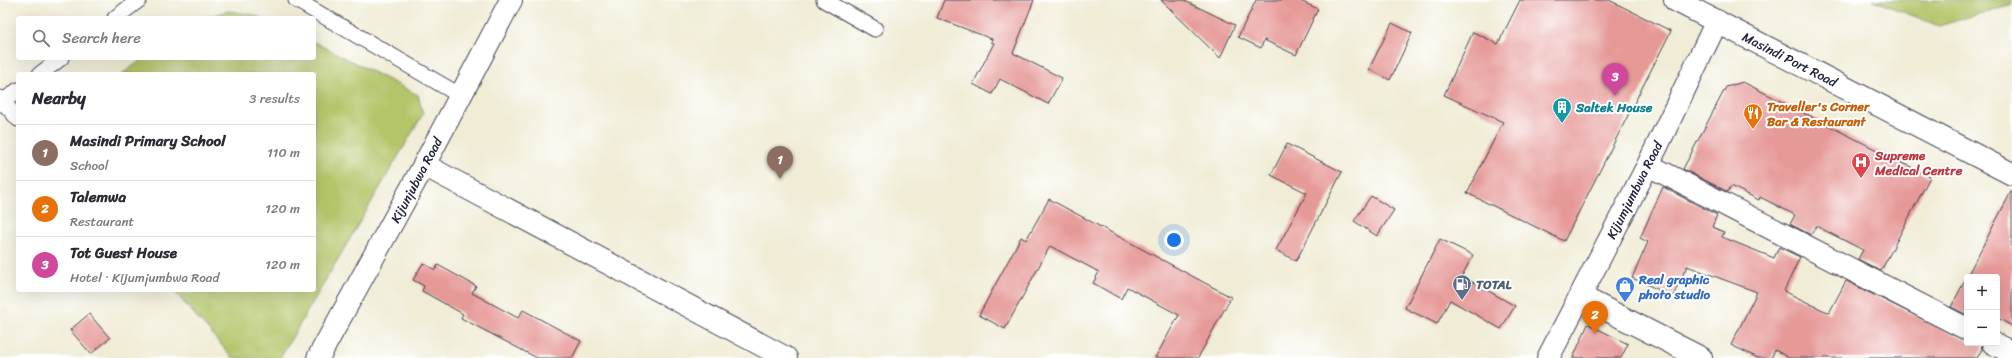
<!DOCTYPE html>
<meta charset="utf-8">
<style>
:root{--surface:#fff;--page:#f7f7f7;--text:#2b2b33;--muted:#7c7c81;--line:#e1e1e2;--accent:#1f6fb2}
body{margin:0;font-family:Sriracha,sans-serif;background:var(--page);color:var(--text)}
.controls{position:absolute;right:12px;bottom:12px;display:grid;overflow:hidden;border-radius:4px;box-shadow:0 4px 16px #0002}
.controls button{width:36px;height:36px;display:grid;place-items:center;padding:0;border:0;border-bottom:1px solid var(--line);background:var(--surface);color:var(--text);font:20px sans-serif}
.you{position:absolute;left:1174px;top:240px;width:14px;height:14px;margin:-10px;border:3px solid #fff;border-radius:50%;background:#1a73e8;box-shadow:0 0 0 6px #1a73e833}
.badge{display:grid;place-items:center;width:26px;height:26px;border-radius:50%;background:var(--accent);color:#fff;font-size:13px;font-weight:700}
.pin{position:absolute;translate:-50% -33px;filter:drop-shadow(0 1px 2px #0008)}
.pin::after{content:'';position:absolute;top:21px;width:14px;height:12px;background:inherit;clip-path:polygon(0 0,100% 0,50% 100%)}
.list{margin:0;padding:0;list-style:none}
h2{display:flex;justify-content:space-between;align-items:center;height:52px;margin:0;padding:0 16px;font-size:17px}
h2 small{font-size:13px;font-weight:400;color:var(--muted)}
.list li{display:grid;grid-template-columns:26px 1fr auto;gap:12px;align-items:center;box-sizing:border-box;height:56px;padding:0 16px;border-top:1px solid var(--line)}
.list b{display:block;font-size:15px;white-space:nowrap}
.list p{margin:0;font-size:13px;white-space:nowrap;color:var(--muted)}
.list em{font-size:13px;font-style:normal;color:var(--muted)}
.icon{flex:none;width:22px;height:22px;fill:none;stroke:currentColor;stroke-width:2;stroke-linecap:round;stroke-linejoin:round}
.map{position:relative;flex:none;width:2012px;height:358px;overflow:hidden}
.search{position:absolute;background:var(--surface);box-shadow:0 4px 16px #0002;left:16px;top:16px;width:300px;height:44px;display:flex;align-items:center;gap:10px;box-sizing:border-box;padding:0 14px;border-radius:4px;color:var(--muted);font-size:15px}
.panel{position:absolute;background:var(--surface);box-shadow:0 4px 16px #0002;left:16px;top:72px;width:300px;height:220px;border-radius:4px}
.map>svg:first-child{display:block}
.green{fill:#b3c569;stroke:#6a7452}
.building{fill:#e69a98}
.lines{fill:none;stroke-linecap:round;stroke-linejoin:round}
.lane-casing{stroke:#414052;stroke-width:17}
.street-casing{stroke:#414052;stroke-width:24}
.secondary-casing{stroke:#414052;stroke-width:24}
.lane{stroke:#fff;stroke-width:15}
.street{stroke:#fff;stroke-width:22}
.secondary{stroke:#fff;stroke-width:22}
.labels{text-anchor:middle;stroke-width:4;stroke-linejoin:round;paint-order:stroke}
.street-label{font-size:13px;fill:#22223b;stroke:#fff}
.food-label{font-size:13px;font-weight:bold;fill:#c56008;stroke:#fff;text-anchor:start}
.culture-label{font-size:13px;font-weight:bold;fill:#0d838f;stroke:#fff;text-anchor:start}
.health-label{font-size:13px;font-weight:bold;fill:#be3a42;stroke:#fff;text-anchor:start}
.shop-label{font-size:13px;font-weight:bold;fill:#366cbe;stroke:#fff;text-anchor:start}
.service-label{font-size:13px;font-weight:bold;fill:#4e5e75;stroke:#fff;text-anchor:start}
</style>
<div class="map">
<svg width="2012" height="358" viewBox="0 0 2012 358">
<rect width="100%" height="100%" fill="#fff"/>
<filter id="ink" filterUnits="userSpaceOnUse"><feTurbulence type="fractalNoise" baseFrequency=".025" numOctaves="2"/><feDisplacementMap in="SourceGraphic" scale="8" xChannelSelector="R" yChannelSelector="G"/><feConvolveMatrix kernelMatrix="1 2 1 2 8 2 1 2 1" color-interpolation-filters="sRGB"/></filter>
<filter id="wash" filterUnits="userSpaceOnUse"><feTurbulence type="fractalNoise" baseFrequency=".012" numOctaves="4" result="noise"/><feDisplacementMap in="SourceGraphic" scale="16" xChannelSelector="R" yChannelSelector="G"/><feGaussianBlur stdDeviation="0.9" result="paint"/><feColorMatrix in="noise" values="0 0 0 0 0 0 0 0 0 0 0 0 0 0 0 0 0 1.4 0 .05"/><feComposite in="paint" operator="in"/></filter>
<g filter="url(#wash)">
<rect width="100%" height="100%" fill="#f0ecd6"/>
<path class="green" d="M1873,0H2012V4L1939,26Z
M228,11L251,14L261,18H204Z
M314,42L418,95L423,114L280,358H235L231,356L173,290H314V74H122L144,58H314Z"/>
<g id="blocks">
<path class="building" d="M944,0H1034L1013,53L1062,78L1048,104L1000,79L992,94L973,84L994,43L991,42L992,39L937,18Z
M1161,0H1183L1235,25L1220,58Z
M1256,0H1298L1318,9L1296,55L1264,40L1261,48L1238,37Z
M1520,0H1609L1671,31L1564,241L1467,193L1503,122L1444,95L1473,32L1498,44Z
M1392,23L1412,33L1390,80L1369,69Z
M1743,82L1930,177L1881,271L1858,259L1863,250L1816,226L1811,235L1790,224L1795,215L1760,197L1759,200L1731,186L1728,192L1683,169L1726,87Z
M1287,144L1342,172L1296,261L1276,250L1307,193L1271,175Z
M1663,187L1717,215L1712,227L1724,232L1722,237L1774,258L1779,247L1800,257L1784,291L1829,313L1846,281L1967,341V343H1981L1982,349L1977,358H1789L1775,350L1771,358H1758L1731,345L1757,292L1687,266L1673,296L1632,278L1648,242L1640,238Z
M2012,190V326L1998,318L1997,320V277H1967V315L1951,307Z
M1371,196L1394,210L1377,236L1354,221Z
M1049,199L1231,297L1198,358H1155L1179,315L1127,287L1121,299L1093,283L1099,272L1050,246L1005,329L979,315L1021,237L1026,240Z
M1440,239L1473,255L1462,276L1515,306L1501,329L1450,300L1437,324L1405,308Z
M423,263L435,270L438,265L476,286L472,293L518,318L523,310L581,341L572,358H537L461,318L463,314L422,291L424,286L413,280Z
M89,314L110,338L91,354L70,330Z
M1588,324L1628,344L1621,358H1573Z"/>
</g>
</g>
<g filter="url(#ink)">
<use href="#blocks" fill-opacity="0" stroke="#414052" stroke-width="1"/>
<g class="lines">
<g class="lane-casing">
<path id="lane" d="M296,0L461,96
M824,0L875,29
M115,18L139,0
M40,74L61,58
M0,98L18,119
M0,104L18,90"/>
</g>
<g class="street-casing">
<path id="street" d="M424,165L786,358
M1648,165L1967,329
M1580,296L1701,358
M1993,343L2012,353
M318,358L424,165L511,0
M1548,358L1648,165L1717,21"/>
</g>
<g class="secondary-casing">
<path id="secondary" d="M1675,0L2012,174"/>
</g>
<use href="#lane" class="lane"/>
<use href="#street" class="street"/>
<use href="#secondary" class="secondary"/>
</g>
</g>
<defs>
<g id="building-pin" transform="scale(1)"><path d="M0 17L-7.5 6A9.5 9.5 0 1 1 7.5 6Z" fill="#0f9aa8" stroke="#fff"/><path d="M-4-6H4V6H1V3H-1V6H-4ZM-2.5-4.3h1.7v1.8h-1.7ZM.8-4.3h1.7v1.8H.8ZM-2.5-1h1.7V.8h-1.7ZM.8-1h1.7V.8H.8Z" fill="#fff"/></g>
<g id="restaurant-pin" transform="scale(1)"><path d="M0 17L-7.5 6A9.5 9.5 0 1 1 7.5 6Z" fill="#e8710a" stroke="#fff"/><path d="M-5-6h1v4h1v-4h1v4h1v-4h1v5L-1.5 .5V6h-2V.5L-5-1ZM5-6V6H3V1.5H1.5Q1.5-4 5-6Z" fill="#fff"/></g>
<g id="hospital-pin" transform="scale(1)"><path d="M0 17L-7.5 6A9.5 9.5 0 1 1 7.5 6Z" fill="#e0444e" stroke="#fff"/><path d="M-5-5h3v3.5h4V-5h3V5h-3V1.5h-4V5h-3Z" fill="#fff"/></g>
<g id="fuel-pin" transform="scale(1)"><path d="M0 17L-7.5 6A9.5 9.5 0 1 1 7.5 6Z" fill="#5c6f8a" stroke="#fff"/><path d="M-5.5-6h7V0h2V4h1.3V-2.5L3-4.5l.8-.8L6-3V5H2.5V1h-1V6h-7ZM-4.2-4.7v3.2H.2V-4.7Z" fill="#fff"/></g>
<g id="shop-pin" transform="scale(1)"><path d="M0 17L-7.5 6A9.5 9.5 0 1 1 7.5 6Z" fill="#3f7fe0" stroke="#fff"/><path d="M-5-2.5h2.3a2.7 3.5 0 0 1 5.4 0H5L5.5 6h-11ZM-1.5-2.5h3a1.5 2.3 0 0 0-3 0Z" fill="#fff"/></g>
</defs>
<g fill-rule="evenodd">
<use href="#building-pin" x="1562" y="107"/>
<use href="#restaurant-pin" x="1753" y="113"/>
<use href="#hospital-pin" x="1861" y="162"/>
<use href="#fuel-pin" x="1462" y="284"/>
<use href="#shop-pin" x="1625" y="286"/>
</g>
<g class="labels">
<g class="street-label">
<text transform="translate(1790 59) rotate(27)" y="5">Masindi Port Road</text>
<text transform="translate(416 180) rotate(-62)" y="5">Kijunjubwa Road</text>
<text transform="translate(1634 190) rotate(-63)" y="5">Kijumjumbwa Road</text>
</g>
<g class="food-label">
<text x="1767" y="111">Traveller's Corner<tspan x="1767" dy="15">Bar &amp; Restaurant</tspan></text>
</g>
<g class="culture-label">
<text x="1576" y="112">Saltek House</text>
</g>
<g class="health-label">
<text x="1875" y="160">Supreme<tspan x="1875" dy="15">Medical Centre</tspan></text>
</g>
<g class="shop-label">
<text x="1639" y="284">Real graphic<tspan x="1639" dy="15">photo studio</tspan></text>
</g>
<g class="service-label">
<text x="1476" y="289">TOTAL</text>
</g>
</g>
</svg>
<div class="controls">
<button>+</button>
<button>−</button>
</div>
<div class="you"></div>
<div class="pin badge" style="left:780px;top:179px;background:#8d6e63">1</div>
<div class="pin badge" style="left:1595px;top:334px;background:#e8710a">2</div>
<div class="pin badge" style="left:1615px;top:96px;background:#d1479c">3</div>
<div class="search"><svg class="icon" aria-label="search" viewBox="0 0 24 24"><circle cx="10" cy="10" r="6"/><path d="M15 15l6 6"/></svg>Search here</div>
<section class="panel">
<h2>Nearby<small>3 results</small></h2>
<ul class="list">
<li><span class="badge" style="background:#8d6e63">1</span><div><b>Masindi Primary School</b><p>School</p></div><em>110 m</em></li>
<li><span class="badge" style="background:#e8710a">2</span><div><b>Talemwa</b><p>Restaurant</p></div><em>120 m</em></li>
<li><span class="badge" style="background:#d1479c">3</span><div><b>Tot Guest House</b><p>Hotel · Kijumjumbwa Road</p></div><em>120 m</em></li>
</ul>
</section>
</div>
